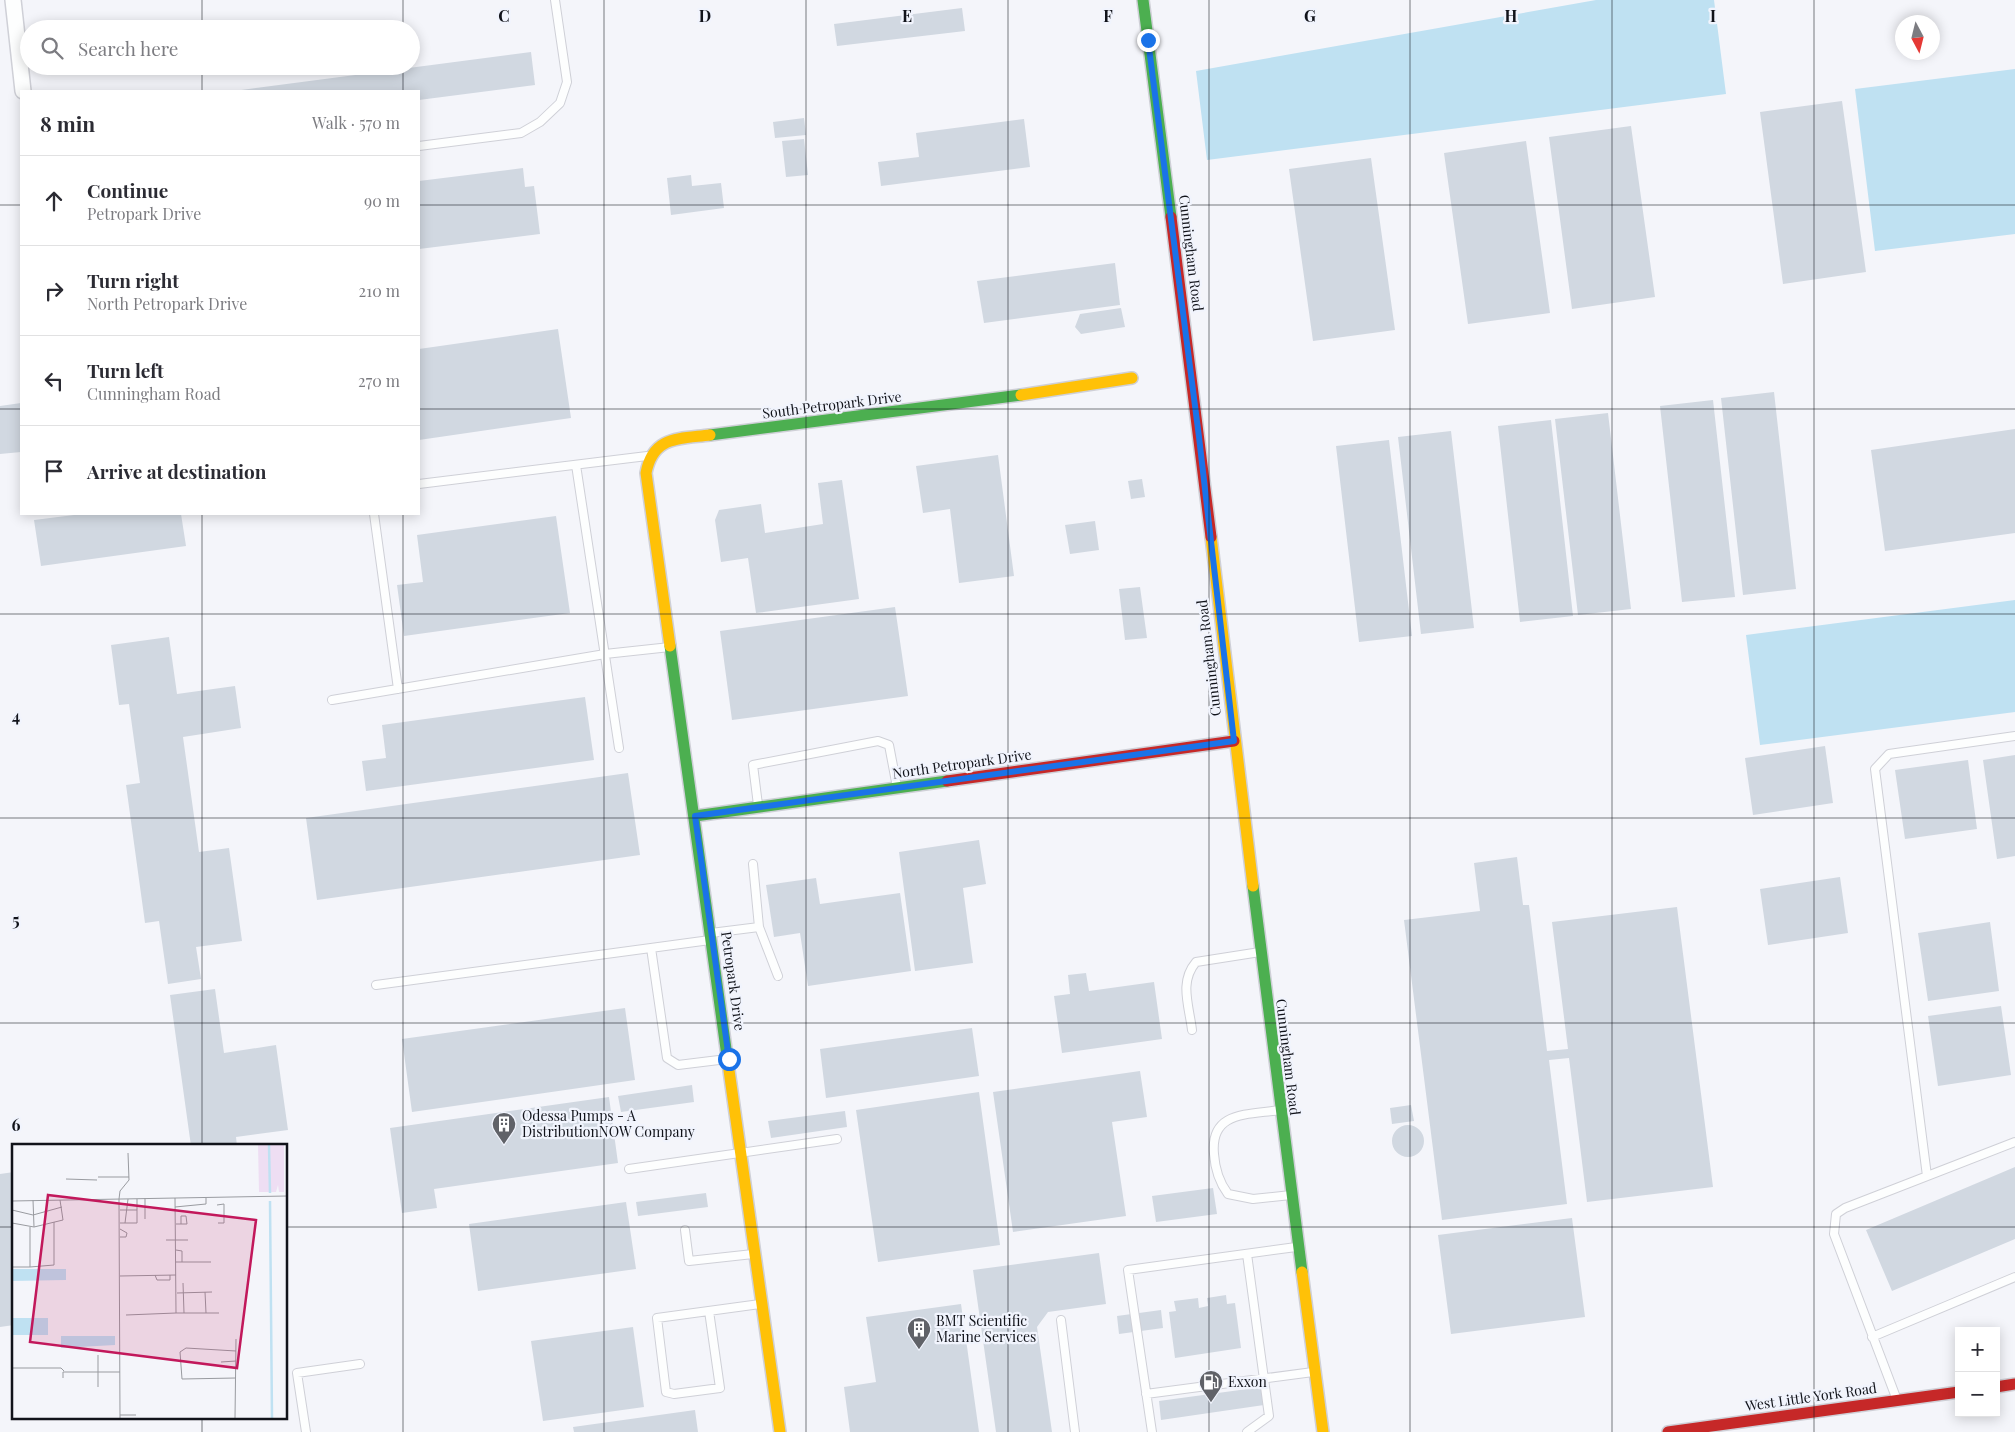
<!DOCTYPE html>
<meta charset="utf-8">
<style>
:root{--surface:#fff;--page:#f2f2f3;--text:#2b2b33;--muted:#7c7c81;--line:#e1e1e2}
body{margin:0;font-family:"Playfair Display",serif;background:var(--page);color:var(--text)}
.controls{position:absolute;right:15px;bottom:15px;display:grid;overflow:hidden;border-radius:0px;box-shadow:0 2px 12px #0003}
.controls button{width:45px;height:45px;display:grid;place-items:center;padding:0;border:0;border-bottom:1px solid var(--line);background:var(--surface);color:var(--text);font:25px sans-serif}
.compass{position:absolute;left:1895px;top:15px;width:45px;height:45px;border-radius:50%;background:var(--surface);box-shadow:0 2px 12px #0003;rotate:173deg}
.stop{position:absolute;width:15px;height:15px;margin:-11px;border:4px solid #1a73e8;border-radius:50%;background:#fff}
.stop.end{background:#1a73e8;border-color:#fff;box-shadow:0 1px 5px #0008}
.list{margin:0;padding:0;list-style:none}
h2{display:flex;justify-content:space-between;align-items:center;height:65px;margin:0;padding:0 20px;font-size:21px}
h2 small{font-size:16px;font-weight:400;color:var(--muted)}
.list li{display:grid;grid-template-columns:32px 1fr auto;gap:15px;align-items:center;box-sizing:border-box;height:90px;padding:0 20px;border-top:1px solid var(--line)}
.list b{display:block;font-size:19px;white-space:nowrap}
.list p{margin:0;font-size:16px;white-space:nowrap;color:var(--muted)}
.list em{font-size:16px;font-style:normal;color:var(--muted)}
.icon{flex:none;width:28px;height:28px;fill:none;stroke:currentColor;stroke-width:2;stroke-linecap:round;stroke-linejoin:round}
.map{position:relative;flex:none;width:2015px;height:1432px;overflow:hidden}
.search{position:absolute;background:var(--surface);box-shadow:0 2px 12px #0003;left:20px;top:20px;width:400px;height:55px;display:flex;align-items:center;gap:12px;box-sizing:border-box;padding:0 18px;border-radius:28px;color:var(--muted);font-size:19px}
.panel{position:absolute;background:var(--surface);box-shadow:0 2px 12px #0003;left:20px;top:90px;width:400px;height:425px;border-radius:0px}
.map>svg:first-child{display:block}
.water{fill:#bfe1f2}
.building{fill:#d1d8e1}
.lines{fill:none;stroke-linecap:round;stroke-linejoin:round}
.lane-casing{stroke:#cfd0d7;stroke-width:10}
.street-casing{stroke:#cfd0d7;stroke-width:18}
.fast-casing{stroke:#cfd0d7;stroke-width:14}
.slow-casing{stroke:#cfd0d7;stroke-width:14}
.jam-casing{stroke:#cfd0d7;stroke-width:14}
.lane{stroke:#fdfefe;stroke-width:8}
.street{stroke:#fdfefe;stroke-width:15}
.fast{stroke:#4caf50;stroke-width:11}
.slow{stroke:#ffc107;stroke-width:11}
.jam{stroke:#c62828;stroke-width:11}
.route{stroke:#1a73e8;stroke-width:6}
.grid{fill:none;stroke:#11131a;stroke-width:1;stroke-opacity:0.55}
.labels{text-anchor:middle;stroke-width:4.5;stroke-linejoin:round;paint-order:stroke}
.street-label{font-size:14px;fill:#11131a;stroke:#f1f4fd}
.poi-label{font-size:14px;fill:#11131a;stroke:#f1f4fd;text-anchor:start}
.inset-river{fill:none;stroke:#bfe1f2;stroke-width:2.5}
.inset-road{fill:none;stroke:#999ba0;stroke-width:1}
.view{fill:#c2185b;fill-opacity:0.15;stroke:#c2185b;stroke-width:2.5}
.inset-edge{fill:none;stroke:#11131a;stroke-width:2.5}
.grid-label{font-size:16px;text-anchor:middle;font-weight:bold;fill:#11131a;stroke:#f1f4fd;stroke-width:4.5;stroke-linejoin:round;paint-order:stroke}
</style>
<div class="map">
<svg width="2015" height="1432" viewBox="0 0 2015 1432">
<rect width="100%" height="100%" fill="#f4f5fa"/>
<path class="water" d="M1596,0H1714L1726,94L1207,160L1196,71Z
M2015,69V234L1875,251L1855,89Z
M2015,600V712L1760,745L1746,635Z"/>
<path class="building" d="M962,8L965,31L837,46L834,24Z
M531,52L535,85L419,100V91H234Z
M1842,101L1866,272L1783,284L1760,112Z
M804,118L806,135L775,138L773,122Z
M1024,119L1030,167L881,186L878,162L919,157L916,133Z
M1631,126L1655,297L1572,309L1549,137Z
M804,139L808,175L786,177L782,141Z
M1526,141L1550,313L1468,324L1444,153Z
M1371,158L1395,330L1313,341L1289,169Z
M523,168L525,187L534,186L540,234L419,249V181Z
M691,175L692,186L721,183L724,208L671,215L667,178Z
M1115,263L1120,305L984,323L977,281Z
M1121,308L1125,327L1081,334L1075,327L1080,314Z
M558,329L571,418L419,440V349Z
M1774,392L1796,589L1743,595L1721,398Z
M1713,400L1735,597L1682,602L1660,406Z
M21,403V452L0,454V406Z
M1608,413L1631,609L1578,615L1555,419Z
M1551,420L1573,616L1520,622L1498,426Z
M2015,429V533L1885,551L1871,450Z
M1451,431L1474,628L1421,634L1398,437Z
M1389,440L1412,636L1359,642L1336,446Z
M998,455L1014,576L959,583L950,509L923,513L916,466Z
M1142,479L1145,497L1131,499L1128,481Z
M842,480L859,599L756,613L748,558L721,562L715,520L719,510L761,504L765,533L823,524L818,483Z
M82,514H181L186,546L41,566L34,520Z
M556,516L570,613L404,636L397,585L423,582L417,535Z
M1095,521L1099,550L1070,554L1065,525Z
M1140,587L1147,638L1125,640L1119,589Z
M895,607L908,696L732,720L720,631Z
M169,637L177,694L235,686L241,728L183,737L199,852L229,848L242,941L196,947L201,979L168,984L159,921L145,923L126,785L140,783L129,704L119,705L111,645Z
M585,697L594,760L366,791L362,761L386,758L382,725Z
M1825,746L1833,803L1753,815L1745,758Z
M2015,755V856L1997,859L1983,760Z
M1968,760L1977,829L1905,839L1895,770Z
M628,773L640,855L317,900L306,818Z
M979,840L986,884L963,888L973,963L915,971L899,852Z
M1517,857L1523,905H1529L1547,1051L1568,1049L1552,922L1677,907L1713,1187L1587,1202L1569,1058L1549,1060L1567,1204L1442,1220L1404,920L1480,911L1474,863Z
M1840,877L1848,933L1768,945L1760,889Z
M816,878L820,904L900,893L911,971L808,986L800,933L774,937L766,885Z
M1990,922L1999,991L1928,1001L1918,933Z
M1086,973L1089,991L1154,982L1162,1039L1062,1053L1054,996L1070,994L1068,975Z
M215,989L224,1053L276,1045L288,1130L236,1137L237,1146H191L170,995Z
M2001,1006L2011,1075L1938,1086L1928,1016Z
M625,1008L635,1080L412,1112L402,1039Z
M972,1028L979,1076L826,1098L820,1049Z
M1140,1071L1147,1117L1112,1122L1126,1216L1013,1232L993,1092Z
M692,1085L694,1102L621,1112L618,1096Z
M979,1092L1000,1245L878,1262L856,1110Z
M609,1097L618,1163L434,1189L437,1208L402,1213L390,1128Z
M1411,1105L1414,1121L1392,1124L1390,1108Z
M845,1111L847,1127L771,1138L768,1121Z
M1392 1141a16 16 0 1 1 32 0a16 16 0 1 1-32 0Z
M2015,1167V1239L1892,1291L1866,1230Z
M14,1172V1325L0,1327V1174Z
M1213,1188L1217,1214L1156,1222L1152,1196Z
M706,1193L708,1207L638,1216L636,1202Z
M626,1202L636,1269L478,1291L469,1224Z
M1572,1218L1585,1317L1451,1334L1438,1235Z
M1099,1253L1106,1304L1048,1312L1037,1327L1052,1432H996L973,1270Z
M1226,1295L1227,1304L1235,1303L1241,1348L1175,1358L1169,1312L1176,1311L1174,1301L1198,1298L1199,1308L1208,1306L1207,1298Z
M961,1304L979,1432H850L844,1387L876,1382L866,1317Z
M1161,1310L1163,1328L1119,1334L1117,1316Z
M633,1327L644,1407L543,1421L531,1341Z
M1262,1387L1264,1405L1161,1420L1159,1401Z
M695,1410L698,1432H574L573,1427Z"/>
<g class="lines">
<g class="lane-casing">
<path id="lane" d="M419,146L521,133L540,122L560,103L567,82L555,0
M576,465L619,748
M419,484L647,456
M374,514L398,689
M332,700L605,654L670,647
M758,805L753,765L878,741L889,745L897,787
M759,927L778,976
M711,933L759,927L753,864
M651,948L667,1058L678,1065L727,1059
M376,985L710,940
M1192,1030C1189,1005 1179,982 1196,962L1260,952
M1280,1110C1247,1115 1210,1111 1214,1154C1215,1169 1219,1182 1228,1194L1253,1199L1291,1195
M629,1169L837,1139
M1927,1176L1875,769L1889,754L2015,736
M685,1230L689,1261L753,1254
M709,1311L720,1388L674,1394L666,1392L657,1318L760,1304
M1061,1320L1075,1432
M1872,1337L2015,1277
M1146,1394L1313,1372
M1897,1400L1834,1234L1836,1214L1845,1208L2015,1142
M306,1432L297,1373L360,1364
M1152,1432L1128,1270L1296,1247
M1247,1432L1269,1416L1247,1254"/>
</g>
<g class="street-casing">
<path id="street" d="M13,0L23,91"/>
</g>
<g class="fast-casing">
<path id="fast" d="M1143,0L1171,217
M710,435L1021,395
M670,646L727,1056
M695,816L947,781
M1253,886L1302,1272"/>
</g>
<g class="slow-casing">
<path id="slow" d="M1021,395L1132,378
M1211,537L1253,886
M670,646L646,473C653,436 678,439 710,435
M727,1056L780,1432
M1302,1272L1323,1432"/>
</g>
<g class="jam-casing">
<path id="jam" d="M1171,217L1211,537
M947,781L1234,741
M1996,1387L2015,1384
M1668,1432L1959,1392"/>
</g>
<use href="#lane" class="lane"/>
<use href="#street" class="street"/>
<use href="#fast" class="fast"/>
<use href="#slow" class="slow"/>
<use href="#jam" class="jam"/>
</g>
<g class="lines">
<path class="route" d="M729,1059L695,816L1234,741L1199,437L1148,40"/>
</g>
<path class="grid" d="M202,0V29M403,0V29M604,0V1432M806,0V1432M1008,0V1432M1209,0V1432M1410,0V1432M1612,0V1432M1814,0V1432M202,66V91M403,66V91M0,205H21M419,205H2015M0,409H21M419,409H2015M202,514V1146M403,514V1432M0,614H2015M0,818H2015M0,1023H2015M0,1227H14M286,1227H2015M202,1418V1432"/>
<defs>
<g id="building-pin" transform="scale(1.25)"><path d="M0 17L-7.5 6A9.5 9.5 0 1 1 7.5 6Z" fill="#606268" stroke="#f1f4fd"/><path d="M-4-6H4V6H1V3H-1V6H-4ZM-2.5-4.3h1.7v1.8h-1.7ZM.8-4.3h1.7v1.8H.8ZM-2.5-1h1.7V.8h-1.7ZM.8-1h1.7V.8H.8Z" fill="#fff"/></g>
<g id="fuel-pin" transform="scale(1.25)"><path d="M0 17L-7.5 6A9.5 9.5 0 1 1 7.5 6Z" fill="#606268" stroke="#f1f4fd"/><path d="M-5.5-6h7V0h2V4h1.3V-2.5L3-4.5l.8-.8L6-3V5H2.5V1h-1V6h-7ZM-4.2-4.7v3.2H.2V-4.7Z" fill="#fff"/></g>
</defs>
<g fill-rule="evenodd">
<use href="#building-pin" x="504" y="1124"/>
<use href="#building-pin" x="919" y="1329"/>
<use href="#fuel-pin" x="1211" y="1382"/>
</g>
<g class="labels">
<g class="street-label">
<text transform="translate(1191 253) rotate(83)" y="5">Cunningham Road</text>
<text transform="translate(832 405) rotate(-7)" y="5">South Petropark Drive</text>
<text transform="translate(1209 658) rotate(-97)" y="5">Cunningham Road</text>
<text transform="translate(962 764) rotate(-8)" y="5">North Petropark Drive</text>
<text transform="translate(733 981) rotate(82)" y="5">Petropark Drive</text>
<text transform="translate(1288 1057) rotate(83)" y="5">Cunningham Road</text>
<text transform="translate(1811 1397) rotate(-8)" y="5">West Little York Road</text>
</g>
<g class="poi-label">
<text x="522" y="1121">Odessa Pumps - A<tspan x="522" dy="16">DistributionNOW Company</tspan></text>
<text x="936" y="1326">BMT Scientific<tspan x="936" dy="16">Marine Services</tspan></text>
<text x="1228" y="1387">Exxon</text>
</g>
</g>
<g transform="translate(12 1144)">
<rect width="275" height="275" fill="#f4f5fa"/>
<path d="M246,1H272V48H267L266,41L264,48H247Z" fill="#eedef3"/>
<path d="M0,125H54V136L0,137ZM0,174H36V191H0ZM49,192H103V201L49,204Z" fill="#bfe1f2"/>
<path class="inset-river" d="M257,1L258,49M258,57L260,274"/>
<path class="inset-road" d="M86,33H117M54,35L85,36M133,54V75M21,56L22,83M0,57L275,52M205,61L212,60V79H206M163,63L194,60V54M0,66L21,71L50,63M108,66H125M0,79L22,83L51,76L48,56M108,79H125V55M113,79L116,55M164,80H175L174,72H169V80M108,85L115,89L114,93H108M154,96H176M164,106L170,107V118M164,118H199M0,123H18V83M18,123L42,121V78M143,131L145,136H158V131M108,132L164,131M171,139L172,169M193,148L194,169M165,149L200,148M164,169H207M114,171L164,169L163,54M86,211V243M209,218L224,217M0,224H49L52,227M51,234V228H108M224,234L170,235L168,208L174,204L224,207M108,271H124M108,274L107,55L108,47L117,36L116,9M223,274L224,195"/>
<path class="view" d="M36,51L244,76L225,224L18,198Z"/>
<rect width="275" height="275" class="inset-edge"/>
</g>
<g class="grid-label">
<text x="504" y="22">C</text>
<text x="705" y="22">D</text>
<text x="907" y="22">E</text>
<text x="1108" y="22">F</text>
<text x="1310" y="22">G</text>
<text x="1511" y="22">H</text>
<text x="1713" y="22">I</text>
<text x="16" y="722">4</text>
<text x="16" y="926">5</text>
<text x="16" y="1131">6</text>
</g>
</svg>
<div class="controls">
<button>+</button>
<button>−</button>
</div>
<svg class="compass" viewBox="-18 -18 36 36"><path d="M0-13l5 13h-10z" fill="#e53935"/><path d="M0 13l5-13h-10z" fill="#7c7c81"/></svg>
<div class="stop" style="left:729px;top:1059px"></div>
<div class="stop end" style="left:1148px;top:40px"></div>
<div class="search"><svg class="icon" aria-label="search" viewBox="0 0 24 24"><circle cx="10" cy="10" r="6"/><path d="M15 15l6 6"/></svg>Search here</div>
<section class="panel">
<h2>8 min<small>Walk · 570 m</small></h2>
<ul class="list">
<li><svg class="icon" aria-label="ahead" viewBox="0 0 24 24"><path d="M12 20V5M6 11l6-6 6 6"/></svg><div><b>Continue</b><p>Petropark Drive</p></div><em>90 m</em></li>
<li><svg class="icon" aria-label="right" viewBox="0 0 24 24"><path d="M7 20v-9h11M14 6l5 5-5 5"/></svg><div><b>Turn right</b><p>North Petropark Drive</p></div><em>210 m</em></li>
<li><svg class="icon" aria-label="left" viewBox="0 0 24 24"><path d="M17 20v-9H6M10 6l-5 5 5 5"/></svg><div><b>Turn left</b><p>Cunningham Road</p></div><em>270 m</em></li>
<li><svg class="icon" aria-label="arrive" viewBox="0 0 24 24"><path d="M6 21V4h12l-3 4 3 4H6"/></svg><div><b>Arrive at destination</b></div></li>
</ul>
</section>
</div>
